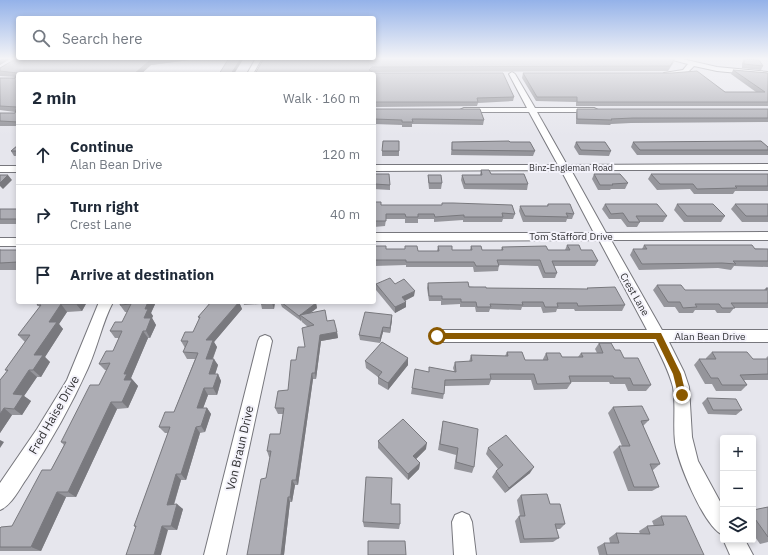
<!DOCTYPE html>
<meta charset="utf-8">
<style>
:root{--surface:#fff;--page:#f6f6f7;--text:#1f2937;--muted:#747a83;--line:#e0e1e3}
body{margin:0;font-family:"IBM Plex Sans",sans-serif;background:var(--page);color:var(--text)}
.controls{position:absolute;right:12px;bottom:12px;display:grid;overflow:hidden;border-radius:4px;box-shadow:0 2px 6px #0003}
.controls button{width:36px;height:36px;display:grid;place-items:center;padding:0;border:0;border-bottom:1px solid var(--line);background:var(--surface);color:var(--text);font:20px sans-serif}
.stop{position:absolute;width:12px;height:12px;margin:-9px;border:3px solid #8a5901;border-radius:50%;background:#fff}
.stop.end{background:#8a5901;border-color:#fff;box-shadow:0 1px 4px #0008}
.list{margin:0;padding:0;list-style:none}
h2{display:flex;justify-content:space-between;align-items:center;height:52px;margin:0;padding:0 16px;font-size:17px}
h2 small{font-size:13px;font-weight:400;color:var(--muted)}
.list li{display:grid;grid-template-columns:26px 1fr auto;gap:12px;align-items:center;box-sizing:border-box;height:60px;padding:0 16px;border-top:1px solid var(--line)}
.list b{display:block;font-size:15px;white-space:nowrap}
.list p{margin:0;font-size:13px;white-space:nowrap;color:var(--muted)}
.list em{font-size:13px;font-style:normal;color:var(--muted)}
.icon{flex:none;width:22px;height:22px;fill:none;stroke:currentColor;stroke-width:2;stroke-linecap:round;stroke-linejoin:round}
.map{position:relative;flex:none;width:768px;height:555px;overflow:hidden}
.search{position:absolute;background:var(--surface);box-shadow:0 2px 6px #0003;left:16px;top:16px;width:360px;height:44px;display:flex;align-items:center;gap:10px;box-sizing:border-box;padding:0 14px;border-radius:4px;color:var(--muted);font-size:15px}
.panel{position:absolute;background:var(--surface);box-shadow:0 2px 6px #0003;left:16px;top:72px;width:360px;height:232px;border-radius:4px}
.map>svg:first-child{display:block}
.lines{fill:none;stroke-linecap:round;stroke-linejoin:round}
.minor-casing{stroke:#77777d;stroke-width:2}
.minor{fill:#fff;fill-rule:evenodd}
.wall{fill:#95959b}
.shaded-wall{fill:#79797e}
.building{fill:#adadb4;stroke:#79797e}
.route{fill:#8a5901}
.labels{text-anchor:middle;stroke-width:4;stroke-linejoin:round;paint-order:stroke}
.far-street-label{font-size:9px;fill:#313133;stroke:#f4f3fb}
.street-label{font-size:10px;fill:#313133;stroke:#f4f3fb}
.near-street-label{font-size:12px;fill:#313133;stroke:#f4f3fb}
</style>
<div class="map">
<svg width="768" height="555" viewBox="0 0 768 555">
<rect width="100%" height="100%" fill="#e6e6ed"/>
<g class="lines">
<g class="minor-casing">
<path id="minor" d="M256,58H262L253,74H247Z
M665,58H678L717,67L768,72V76L717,71L694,66L687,73L666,76L664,75V73L683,70L688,64Z
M512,72L515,74L535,108H594L598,110L594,112H537L567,165L768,164V170H571L606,233L768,232V240H611L662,330H768V342H669L684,372L689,387L692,437L698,461L723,507V535C704,527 678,463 675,442C673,424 676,405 673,387C669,371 661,356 654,342H437L432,340L430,336L432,332L437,330H647L599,240L374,241V233H594L561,170L374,171V165H558L529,112H464L460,110L464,108H527L509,74Z
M0,166H18V172H0Z
M0,238H18V246H0Z
M99,302H113C102,323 98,346 88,368C71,406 50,443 27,478C19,489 12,505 0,510V483L37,429L67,380Z
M265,335L270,337L272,341L226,555H204L258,341L260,337Z
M462,512L469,515L472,522L476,555H454L452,522L455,515Z
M723,539L745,540L753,555H730Z"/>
</g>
<use href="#minor" class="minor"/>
</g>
<path class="wall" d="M17,58H205L151,65L141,74H18V126H0V113H15V112L0,110V78H15L16,77L0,76V68Z
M264,58L674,62L668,71L372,72L374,73L514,97L513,101L478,103L477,106L374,107V74Z
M744,59L763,66L761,70L742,68V63Z
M733,70L768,73V106H576V102L536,101L522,78L523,73L725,92H756L731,74Z
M374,109L484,120L483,125L419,124H412V127H402V125L374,124Z
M577,109H768V122L631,123L611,124L610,125L576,124V114Z
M399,141V156H382V151Z
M452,142H510L535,151L533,156L451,155Z
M576,142L611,151L609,156L579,155L574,147Z
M633,142L768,147V155H637L631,147Z
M18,145V156H14L11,151Z
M481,170L491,174L528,184L527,190L464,189L461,180L462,175H480Z
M374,174L390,185V190L374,189Z
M594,174L628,183L625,189H611L610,190H598L592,179Z
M651,174H768V191H735L733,194H694L690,189L657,190L648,179Z
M428,175L442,183L441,189H429L428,180Z
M374,202L381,205H442V203L515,214L513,219H503L502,222H463V220L434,222V219H418V223H405V219H386L385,226L374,227Z
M548,204L574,214L572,219H567L566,222H523L519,211L520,206H547Z
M605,204L667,216L663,222H640L637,227H627L621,219H609L602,209Z
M677,204L725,216L721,222H684L674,210Z
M735,204H768V222H742L731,209Z
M0,209H18V224H0Z
M567,245L581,250L598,261L595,266H554L557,273L555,278H543L538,266L499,265L498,271L474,272L473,267H406V265L374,266V246L386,249L418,251H437L438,246L452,250H470L471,246L482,250H501L502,247L548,250H565Z
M644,245L768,249V267L734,266L731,270L718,268L639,270L630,255L633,249H642Z
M0,249L1,250H18V270H0Z
M428,283L486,288L587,289V288L625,305L622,311H575L574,309H557L556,312L543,313L541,307H522L521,310L490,309L489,312H476L475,307H460V304L441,305V301H429L427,288Z
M376,284H395L414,296L405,301L406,302V307L395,313L376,290Z
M657,285L685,290H764L766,288H768V308H734L730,313H717L715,310H695L693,313H679L675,307H664L653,290Z
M87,302L82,311L67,312L59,324L63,329L45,357L50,362L41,377H37L24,396L31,401L22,415H12L0,433V380L7,371L5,370L25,342L18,335L40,307L37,305Z
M121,302H156L151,313L153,316L152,318L156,325L150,338H148L131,378L138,386L128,408L117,409L76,497H66L41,551H0V528L12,526L51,470L64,445L61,442L99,385L107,370H105L99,364L113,351L119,338H115L110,331L122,322L127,312H125L120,305Z
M211,302H239L242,309L214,342L217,347L213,359L218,365L215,374H218L221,381L217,395H208L203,408H207L211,414L205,432L200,433L186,480H181L174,505L183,509L177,530H168L135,527L134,526L168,433H165L159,427L174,412L195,359H187L183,352L185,348L181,341L193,332L199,319L198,317Z
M243,302H275L274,309H262L261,304L244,305Z
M280,302H315L316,303L317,308L310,313L327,321L337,332L338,338L321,341L316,379H313L298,485H295L292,502H290L284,555H247L266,478L270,457H269L267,451L280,434L283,414H278L275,408L288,390L296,360L305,347L308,327L302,322L301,320V321L282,307Z
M392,315V320L390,333L383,332L380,343L360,340L359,335Z
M599,343L615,350L624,358L651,385L646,391H628L625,384H610L609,382H571V383L567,389L534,390L531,380H491L489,385L445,386L443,399L411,394L412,388L429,372L454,371L453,368L455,362H469L471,355L505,356L507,352L525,360H543V359L546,353L562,357H578L581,353H597L595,349Z
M712,352L753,359H767L766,358L768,356V380H744L747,385L741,391H716L712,384H705L694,365L699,359H706V358Z
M365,361L408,365L388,390L378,384V377L366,368Z
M707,398L742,410L736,415L708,414L702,403Z
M613,407L649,420L643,426L660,464L653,470H652L659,487L652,491H628L613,452L619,446H622L608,413Z
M443,421L474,467L472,473L454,469L456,455L438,450Z
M378,441L426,449L416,459L420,463L419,469L408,480L378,448Z
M488,448L530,473L505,493L492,477L496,471L498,469L486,454Z
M521,495L550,504L565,524L560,529H556L559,538L553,542L520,543L515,521L519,516H520L517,500Z
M768,507V542L760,544L753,534V510Z
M661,516L704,555H599L597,547L604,543H610L609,538L616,533L640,534L639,531L647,526H654L652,521Z
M363,522L400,524L399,529L364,527Z"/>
<path class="shaded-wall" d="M3,58H12L0,65V60Z
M169,58H205L151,65L141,74H134L149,61Z
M241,58H244L234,74H231Z
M8,175L12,180L3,189L0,186V183Z
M415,291L414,296L402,302V297Z
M77,302H87L82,311L76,304Z
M148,302H156L151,313L153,316L152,318L156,325L150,338L146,331L144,318L145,309Z
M239,302L242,309L214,342L217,347L210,365L206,359V340Z
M272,302H275L274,309L272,303Z
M406,302V307L395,313V307Z
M316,303L317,308L304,318L300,315L301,320V321L299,316Z
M61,304L67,312L59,324L63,329L45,357L50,362L41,377L33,370L34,355L49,322Z
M392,315V320L390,333V328Z
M383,327V332L380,343V338Z
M143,331L148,338L131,378L138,386L128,408L122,402L124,374Z
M337,332L338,338L321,341L316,379L315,373L320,335Z
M408,358V365L388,390V383Z
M214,359L218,365L213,381L209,374Z
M29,370L37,377L24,396L31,401L22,415L14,409L13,394Z
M312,373L313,379L298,485L296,480Z
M218,374L221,381L217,395L213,388Z
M204,388L208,395L201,414L197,408Z
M111,402L117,409L76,497L68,492Z
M4,408L12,415L0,433V414Z
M207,408L211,414L205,432L201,426Z
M196,427L200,433L186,480L181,474Z
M0,440L4,442L0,448Z
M427,443L426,449L412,463L413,456Z
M420,463L419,469L408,480V474Z
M534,467L530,473L505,493L509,488Z
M176,474L181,480L172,510L167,505Z
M292,480L295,485L292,502L290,497Z
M57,492L66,497L41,551L31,547Z
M288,497L290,502L284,555H281Z
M177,504L183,509L177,530L171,526Z
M162,526L168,530L161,555H154Z"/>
<path class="building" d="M17,58H169L149,61L134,74H18V122L0,121V113H15L17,107L0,106V78H15L17,73L0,71V68Z
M229,58H241L231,74H219Z
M264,58H675L670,66L372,67L369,70L374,73H503L514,97L477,98L478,102H374V74H255Z
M744,59L759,60L763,66L744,64Z
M733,70L768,73V102H577V97H537L523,73H672L697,71L725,92H765Z
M374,109H480L484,120L419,119H412L413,122H402V120L374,119Z
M577,109H768V118H633L611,119L612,120L577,119Z
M383,141H399V151H382Z
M509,141L510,142H530L535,151L452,150V142Z
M761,141L768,147V150H640L633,142Z
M576,142H605L611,151L581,150Z
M18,145V151H11Z
M481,170H489L491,174H524L528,184H465L462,175H482Z
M374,174H389L390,185L374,184Z
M594,174H620L628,183L612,184L613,185H600Z
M651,174H768V186H735L737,188L697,189L693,184H660Z
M0,175H8L0,183Z
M428,175H441L442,183H429Z
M374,202H381V205H442V203H453L512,205L515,214L502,213L503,217H464V215L435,217L434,214H418V217H406L405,214H386V221H374Z
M548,204H570L574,214L566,213L568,217L525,216L520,206H548Z
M605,204H657L667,216H636L640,222H629L623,213L611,214Z
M677,204H713L725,216H687Z
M735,204H768V216H746Z
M0,209H18V219H0Z
M567,245H579L581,250H592L598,261H552L557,273H545L540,260H497L499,266H476L474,262H406V260H374V246H386V249H405V246H417L418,251H439L438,246H452V250H472L471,246H481L482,250H503L502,247L546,246L548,250H570Z
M644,245H752L755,249H768V261H733L736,264L722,263L642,264L633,249H647Z
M0,250H18V262L0,263Z
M390,278L395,284L404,279L415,291L402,297L406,302L395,307L376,284Z
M468,282L469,287H486V288L588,289L587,288L615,287L625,305L578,306L577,303H557L558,307H545L543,302H522L523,305L490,304L491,307H477L476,302H461V299H442V296H429L428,283Z
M657,285H681L685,290H767L766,288H768V303H731L735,308H722L719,304H695L697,307L683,308L680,302H668Z
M39,302H77L76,304H61L49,322H57L34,355H43L33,370H29L13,394L23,395L14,409L4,408L0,414V380L8,370H5L30,335H18L41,305H37Z
M121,302H148L145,309H148L144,318H151L146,331H143L124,374H127L124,380H132L122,402H111L68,492H57L31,547H0V528L1,527L12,526L42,470H51L66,442H61L90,385H99L110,363L99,364L106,351H113L122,331H110L115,322H122L131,304L120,305Z
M211,302H239L206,340H213L206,359H214L209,374H218L213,388H204L197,408H207L201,426L196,427L181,474H176L167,505L177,504L171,526H162L154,555H126L136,526H134L170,427H159L165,412H174L198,353L183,352L188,341H181L185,332H193L200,317H198Z
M261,302H272V303L261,304Z
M281,302H315L316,303L299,316Z
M325,310L327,321L334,320L337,332L320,335L315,373H312L296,480H292L290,497H288L281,555H247L261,479L266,478L271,451H267L270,434H280L284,408H275L278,391L288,390L291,360H296L298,347H305L302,328L314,325L300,315Z
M365,312L392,315L390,328L383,327L380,338L359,335Z
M382,342L408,358L388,383L378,377L382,372L365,361Z
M599,343H611L615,350H620L624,358H638L651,385H633L630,378H614L613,376H569L571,383L537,384L534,374H490L491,379L445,380L444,394L412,388L415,369L429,372V367L456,372L455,362L472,361L471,355L508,356L507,352H522L525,360H548L546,353H560L562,357H583L581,353H603Z
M712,352H747L753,359H768V374L740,375L747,385H722L718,378H711L699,359H716Z
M707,398L736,399L742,410H713Z
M642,406L649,420L641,421L660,464H650L659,487H634L619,446H630L613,407Z
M403,419L427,443L413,456L420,463L408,474L378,441Z
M443,421L478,429L474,467L456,462L458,448L440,444Z
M506,435L534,467L509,488L496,471L503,465L488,448Z
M366,477L392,478L391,504H400V524L363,522Z
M547,494L550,504H560L565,524H555L559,538L524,539L519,516H525L521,495Z
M768,507V537L753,516V510Z
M661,516H686L704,555H607L604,543H619L616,533L650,534L647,526L664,525Z
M368,541H405L406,555H368Z"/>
<linearGradient id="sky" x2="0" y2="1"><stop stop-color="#94b2e9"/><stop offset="0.43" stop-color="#f4f4f7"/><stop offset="1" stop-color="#f4f4f7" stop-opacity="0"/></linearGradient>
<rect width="768" height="136" fill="url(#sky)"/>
<path class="route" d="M437,333H661L681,374L686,395L685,398H679L673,374L656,339H437L433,336Z"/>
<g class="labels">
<g class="far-street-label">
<text x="571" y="171">Binz-Engleman Road</text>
</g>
<g class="street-label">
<text x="571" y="240">Tom Stafford Drive</text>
<text transform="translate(635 294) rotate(60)" y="4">Crest Lane</text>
<text x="710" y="340">Alan Bean Drive</text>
</g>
<g class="near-street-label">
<text transform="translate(54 415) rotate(-60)" y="4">Fred Haise Drive</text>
<text transform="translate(240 448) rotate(-77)" y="4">Von Braun Drive</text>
</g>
</g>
</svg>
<div class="controls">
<button>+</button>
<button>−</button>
<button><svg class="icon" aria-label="layers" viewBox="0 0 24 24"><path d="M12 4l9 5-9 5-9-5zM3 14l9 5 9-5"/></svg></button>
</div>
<div class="stop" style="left:437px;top:336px"></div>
<div class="stop end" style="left:682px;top:395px"></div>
<div class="search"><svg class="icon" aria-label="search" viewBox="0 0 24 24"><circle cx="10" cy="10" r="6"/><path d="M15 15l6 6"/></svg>Search here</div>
<section class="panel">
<h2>2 min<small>Walk · 160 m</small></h2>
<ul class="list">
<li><svg class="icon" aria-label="ahead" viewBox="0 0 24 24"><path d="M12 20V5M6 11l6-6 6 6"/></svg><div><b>Continue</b><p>Alan Bean Drive</p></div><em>120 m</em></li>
<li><svg class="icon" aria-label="right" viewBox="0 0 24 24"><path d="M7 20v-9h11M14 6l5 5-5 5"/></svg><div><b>Turn right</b><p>Crest Lane</p></div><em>40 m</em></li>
<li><svg class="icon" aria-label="arrive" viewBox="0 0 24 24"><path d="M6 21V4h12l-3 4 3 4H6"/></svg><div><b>Arrive at destination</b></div></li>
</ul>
</section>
</div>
